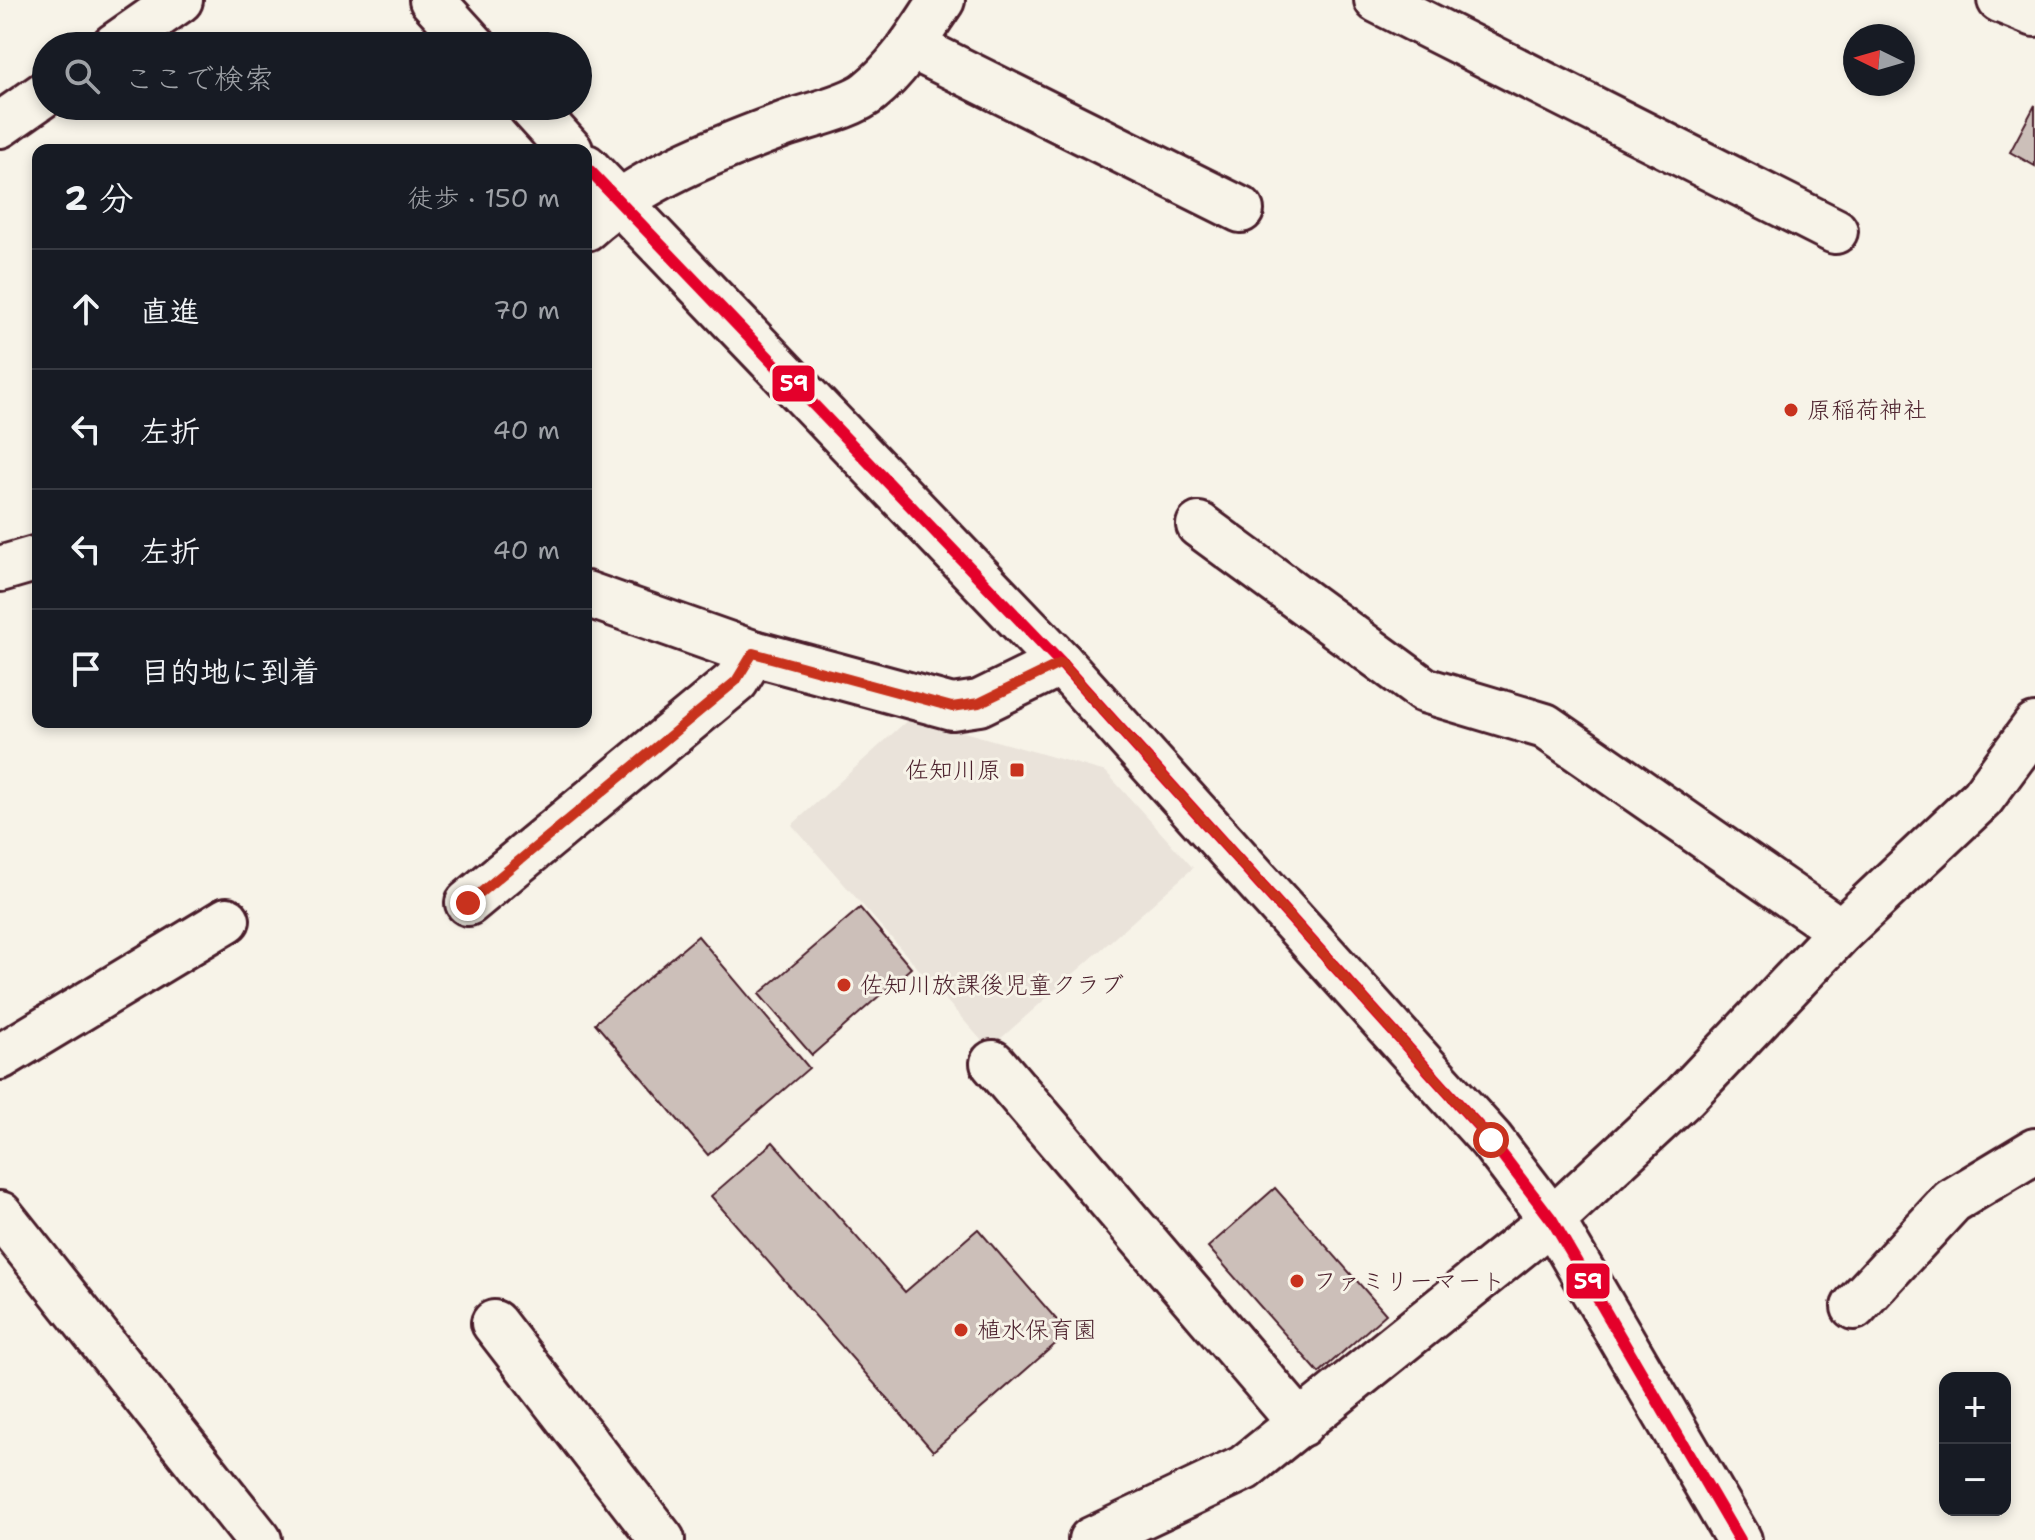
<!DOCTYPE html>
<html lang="ja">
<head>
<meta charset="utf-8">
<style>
	body { margin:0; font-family:"Shantell Sans","Klee One",sans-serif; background:#20242c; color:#f1f3f6 }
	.controls { position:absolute; right:24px; bottom:24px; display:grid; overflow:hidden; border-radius:16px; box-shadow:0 4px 12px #0003 }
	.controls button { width:72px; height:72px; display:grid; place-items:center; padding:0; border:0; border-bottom:2px solid #363941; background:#171b24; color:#f1f3f6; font:40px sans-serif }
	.compass { position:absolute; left:1843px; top:24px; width:72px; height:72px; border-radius:50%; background:#171b24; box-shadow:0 4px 12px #0003; rotate:275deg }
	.stop { position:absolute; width:24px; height:24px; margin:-18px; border:6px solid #c8321e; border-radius:50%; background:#fff }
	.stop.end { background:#c8321e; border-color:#fff; box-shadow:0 2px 8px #0008 }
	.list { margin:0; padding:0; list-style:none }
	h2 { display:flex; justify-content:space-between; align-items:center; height:104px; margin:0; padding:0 32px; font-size:34px }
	h2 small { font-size:26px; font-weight:400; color:#9ea1a6 }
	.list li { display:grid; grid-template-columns:52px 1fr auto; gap:24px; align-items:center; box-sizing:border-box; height:120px; padding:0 32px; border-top:2px solid #363941 }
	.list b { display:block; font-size:30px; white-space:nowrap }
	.list em { font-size:26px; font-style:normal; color:#9ea1a6 }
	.icon { flex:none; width:44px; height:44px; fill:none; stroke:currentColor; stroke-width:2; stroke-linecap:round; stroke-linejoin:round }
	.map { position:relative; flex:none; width:2035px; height:1540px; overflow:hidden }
	.search { position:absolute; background:#171b24; box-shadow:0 4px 12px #0003; left:32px; top:32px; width:560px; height:88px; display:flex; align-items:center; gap:20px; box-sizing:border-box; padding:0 28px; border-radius:44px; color:#9ea1a6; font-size:30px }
	.panel { position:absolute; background:#171b24; box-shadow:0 4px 12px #0003; left:32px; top:144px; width:560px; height:584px; border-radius:16px }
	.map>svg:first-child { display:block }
	.built { fill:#eae3da }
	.building { fill:#ccbfb9; stroke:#4a1f2b; stroke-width:2 }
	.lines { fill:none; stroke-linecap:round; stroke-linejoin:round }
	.minor-casing { stroke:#4a1f2b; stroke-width:50 }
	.minor { stroke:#f7f3e8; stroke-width:44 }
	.bus-1-casing { stroke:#f7f3e8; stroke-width:18 }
	.bus-1 { stroke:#e4002b; stroke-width:12 }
	.route { stroke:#c8321e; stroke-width:10 }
	.poi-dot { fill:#c8321e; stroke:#f7f3e8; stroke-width:3 }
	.labels { text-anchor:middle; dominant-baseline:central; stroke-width:6; stroke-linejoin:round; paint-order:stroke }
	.poi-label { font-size:24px; fill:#4a1f2b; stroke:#f7f3e8; text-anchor:start }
	.line-badge { stroke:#f7f3e8; stroke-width:3 }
	.badge-label { font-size:22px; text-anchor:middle; font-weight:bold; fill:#fff }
</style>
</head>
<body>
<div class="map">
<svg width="2035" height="1540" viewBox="0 0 2035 1540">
	<rect width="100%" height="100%" fill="#f7f3e8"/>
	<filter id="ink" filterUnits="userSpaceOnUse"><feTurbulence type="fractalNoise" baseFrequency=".0125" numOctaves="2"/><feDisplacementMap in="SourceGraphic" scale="16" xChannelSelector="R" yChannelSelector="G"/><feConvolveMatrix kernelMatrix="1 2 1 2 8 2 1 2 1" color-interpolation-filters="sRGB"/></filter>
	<g filter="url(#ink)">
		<path class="built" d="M911 717 1106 772 1193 868 989 1049 792 825Z"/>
		<g class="building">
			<path d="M2035 105V166L2010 152Z"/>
			<path d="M860 908 911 968 812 1055 759 994Z"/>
			<path d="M698 936 809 1068 708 1155 595 1023Z"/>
			<path d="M773 1142 905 1292 978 1229 1068 1333 933 1451 711 1196Z"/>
			<path d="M1275 1188 1386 1314 1319 1373 1208 1247Z"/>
		</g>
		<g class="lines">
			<defs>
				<g id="minor">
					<path d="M432 0 474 46"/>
					<path d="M1377 0 1835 231"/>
					<path d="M2000 0 2035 14"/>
					<path d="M114 46 180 0"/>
					<path d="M911 46 1241 210"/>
					<path d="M530 106 570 150"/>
					<path d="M0 125 46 93"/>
					<path d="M586 167 1061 663 1491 1140 1552 1220 1739 1540"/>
					<path d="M586 228C642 178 715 150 785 124 808 116 853 106 870 91 901 66 920 32 942 0"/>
					<path d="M1199 525 1424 690 1545 726 1841 931"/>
					<path d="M0 569 38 558"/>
					<path d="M586 594 753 653 952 707 979 703 1061 663"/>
					<path d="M468 903 736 681 753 653"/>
					<path d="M0 1057 227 920"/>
					<path d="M993 1063 1301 1424"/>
					<path d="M0 1214 259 1540"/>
					<path d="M1854 1307 1952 1201 2035 1151"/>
					<path d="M494 1323 662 1540"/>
					<path d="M1091 1540 1244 1468 1552 1220 1685 1096 1841 931 1982 798 2035 726"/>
				</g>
			</defs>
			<use href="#minor" class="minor-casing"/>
			<use href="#minor" class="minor"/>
			<defs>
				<path id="bus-1" d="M586 167 1061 663 1491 1140 1552 1220 1739 1540"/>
			</defs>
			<use href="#bus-1" class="bus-1-casing"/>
			<use href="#bus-1" class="bus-1"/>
		</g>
	</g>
	<g class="lines" filter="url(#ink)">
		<path class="route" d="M468 903 736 681 753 653 952 707 979 703 1061 663 1491 1140"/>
	</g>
	<g class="poi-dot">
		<circle cx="1791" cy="410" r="8"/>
		<rect x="1009" y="762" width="16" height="16" rx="4"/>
		<circle cx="844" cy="985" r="8"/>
		<circle cx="1297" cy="1281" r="8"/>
		<circle cx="961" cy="1330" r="8"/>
	</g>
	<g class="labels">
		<g class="poi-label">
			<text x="1807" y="410">原稲荷神社</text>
			<text x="1001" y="770" text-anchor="end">佐知川原</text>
			<text x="860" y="985">佐知川放課後児童クラブ</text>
			<text x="1313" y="1281">ファミリーマート</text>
			<text x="977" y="1330">植水保育園</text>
		</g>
	</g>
	<g class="line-badge">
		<rect x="771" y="364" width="45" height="39" rx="8" fill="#e4002b"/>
		<rect x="1565" y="1262" width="46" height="38" rx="8" fill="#e4002b"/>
	</g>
	<g class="badge-label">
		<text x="794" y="391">59</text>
		<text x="1588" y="1289">59</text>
	</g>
</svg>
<div class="controls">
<button>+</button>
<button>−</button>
</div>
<svg class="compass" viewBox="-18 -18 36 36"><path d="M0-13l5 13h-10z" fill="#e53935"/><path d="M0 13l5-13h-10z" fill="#9ea1a6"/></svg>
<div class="stop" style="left:1491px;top:1140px"></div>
<div class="stop end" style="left:468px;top:903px"></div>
<div class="search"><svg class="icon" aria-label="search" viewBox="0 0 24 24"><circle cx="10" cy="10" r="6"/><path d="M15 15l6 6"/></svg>ここで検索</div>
<section class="panel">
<h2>2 分<small>徒歩 · 150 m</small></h2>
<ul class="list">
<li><svg class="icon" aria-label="ahead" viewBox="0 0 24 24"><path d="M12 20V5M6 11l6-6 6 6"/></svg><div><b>直進</b></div><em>70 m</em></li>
<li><svg class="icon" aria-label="left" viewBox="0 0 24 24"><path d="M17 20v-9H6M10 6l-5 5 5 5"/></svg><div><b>左折</b></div><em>40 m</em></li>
<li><svg class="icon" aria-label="left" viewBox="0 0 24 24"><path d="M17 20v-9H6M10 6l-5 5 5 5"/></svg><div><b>左折</b></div><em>40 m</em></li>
<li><svg class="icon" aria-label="arrive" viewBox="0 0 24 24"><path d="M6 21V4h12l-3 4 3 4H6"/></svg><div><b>目的地に到着</b></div></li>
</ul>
</section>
</div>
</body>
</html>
